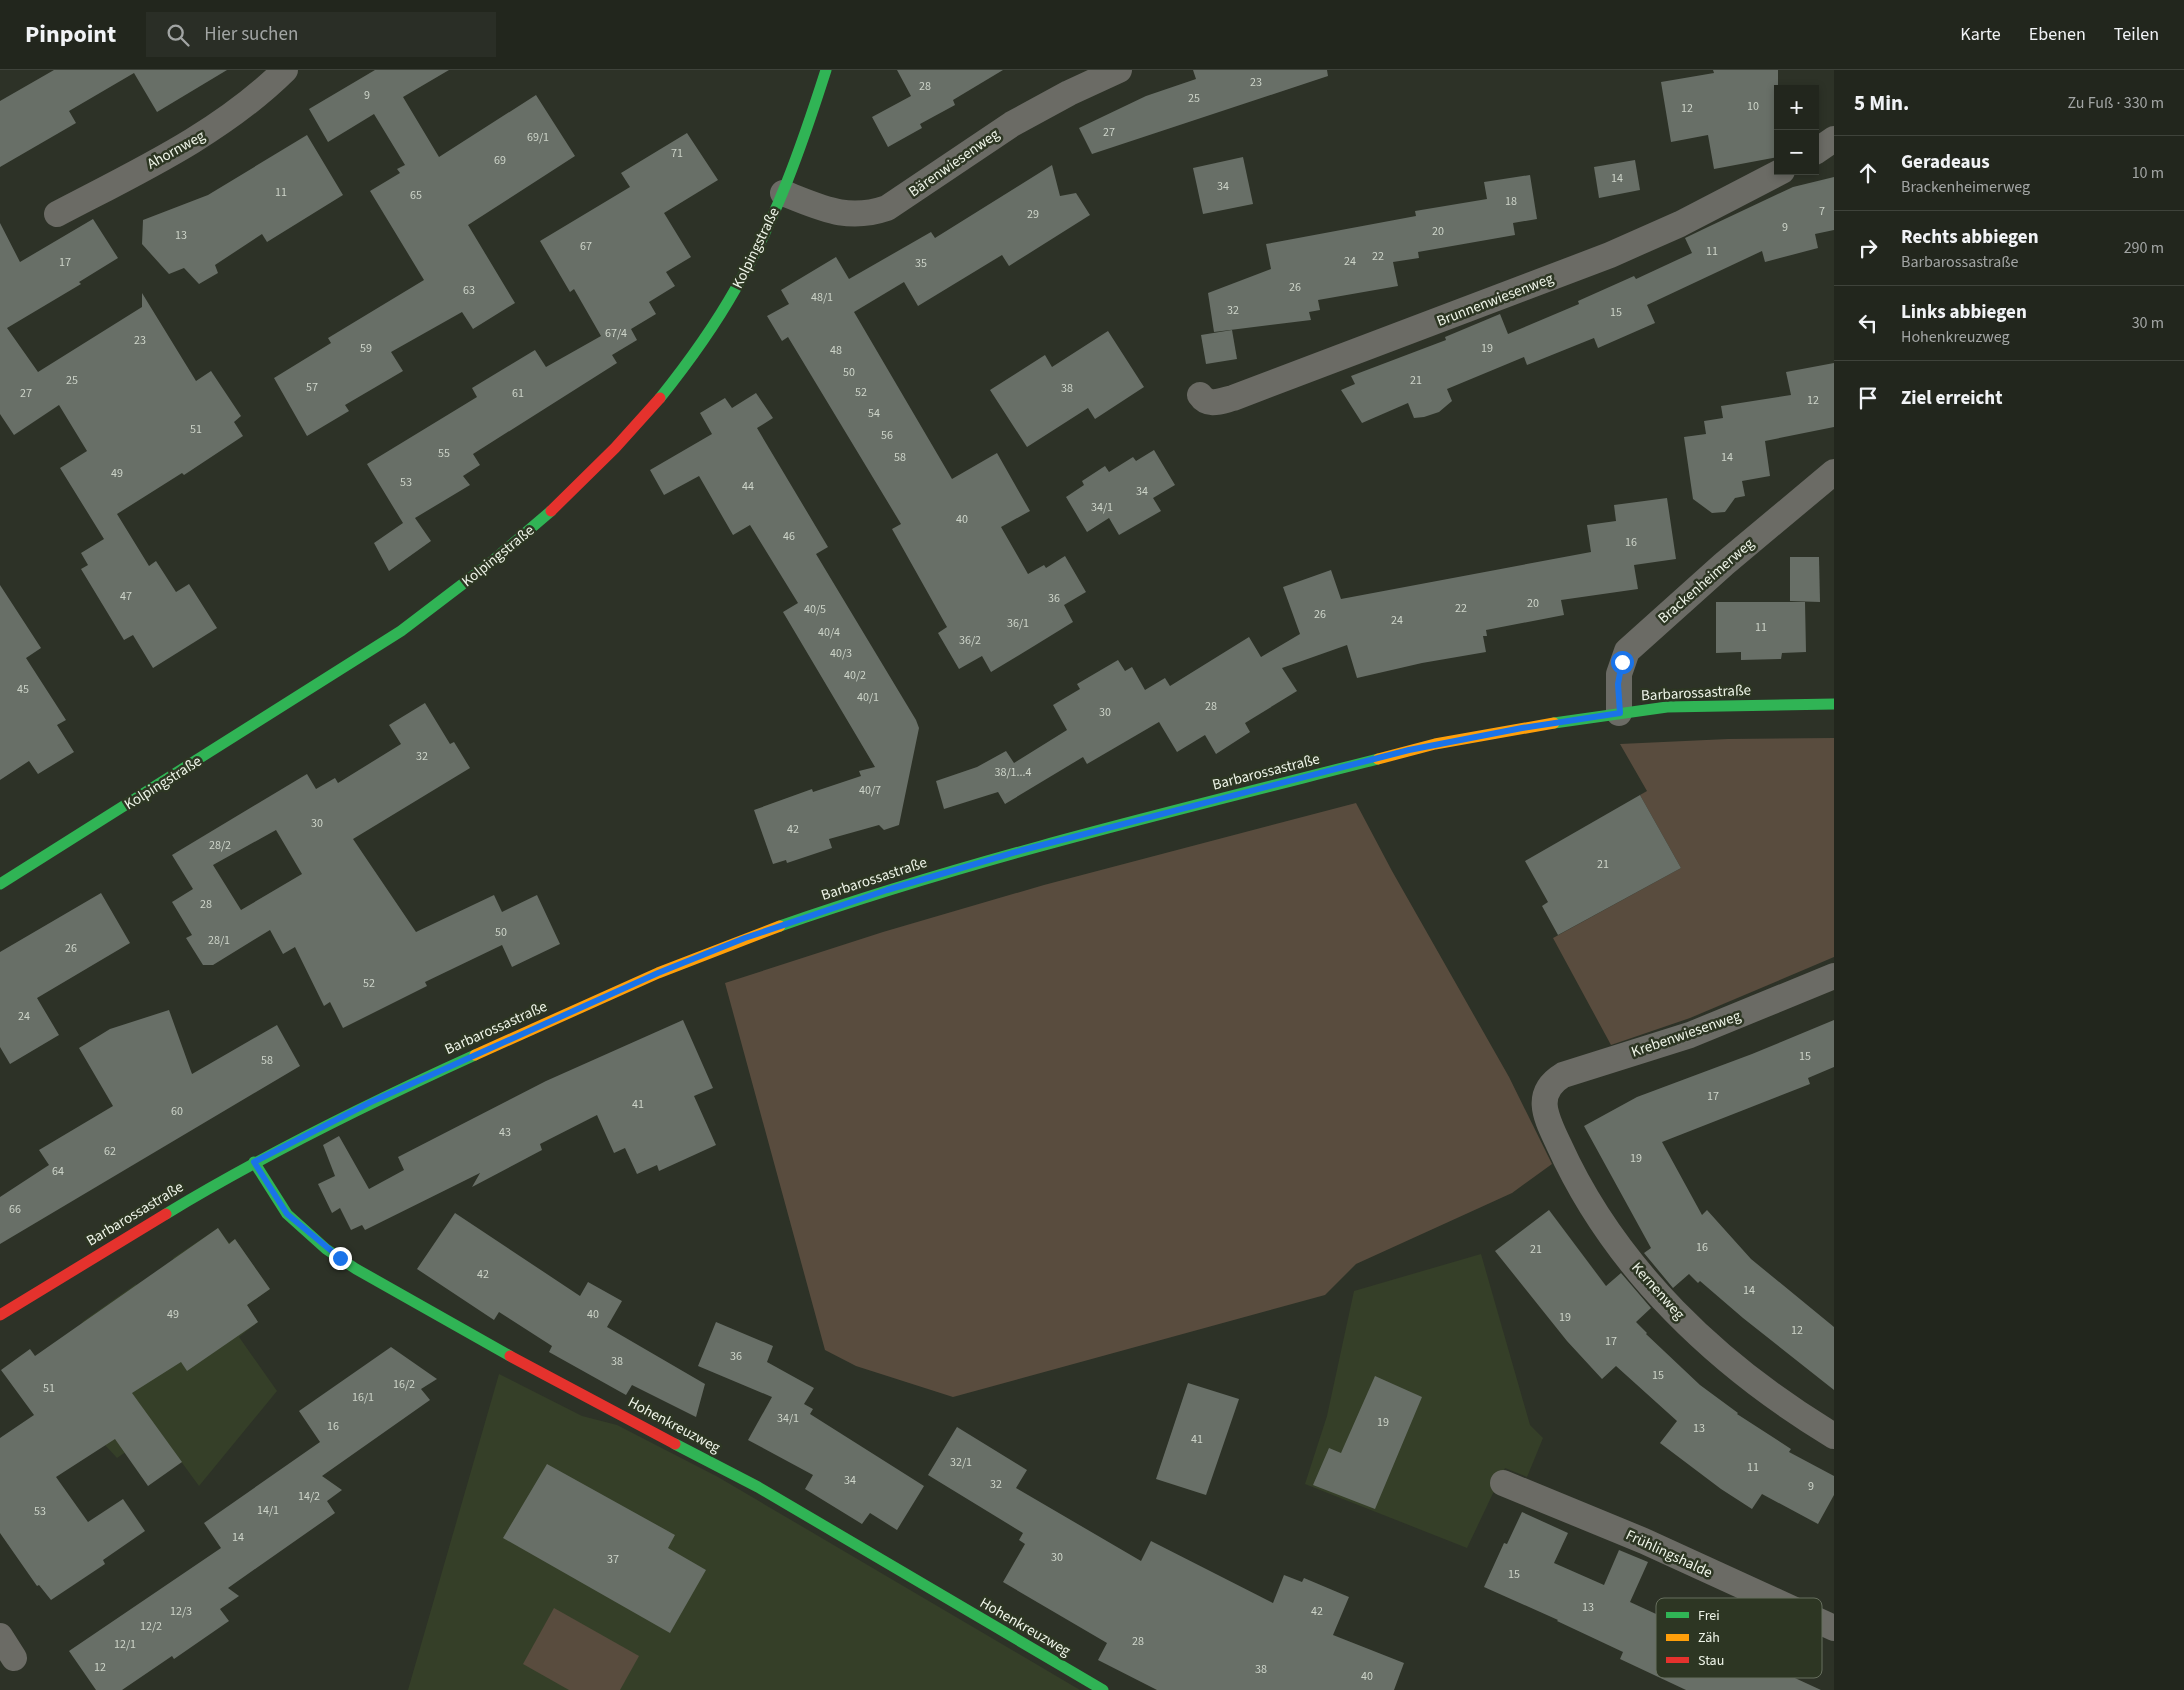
<!DOCTYPE html>
<html lang="de">
<head>
<meta charset="utf-8">
<style>
	body { margin:0; font-family:"Source Sans 3",sans-serif; background:#2a2e26; color:#f1f3f6 }
	.controls { position:absolute; right:15px; top:15px; display:grid; overflow:hidden; border-radius:0px; box-shadow:0 2px 8px #0003 }
	.controls button { width:45px; height:45px; display:grid; place-items:center; padding:0; border:0; border-bottom:1px solid #3f433b; background:#22261d; color:#f1f3f6; font:25px sans-serif }
	.stop { position:absolute; width:15px; height:15px; margin:-11px; border:4px solid #1a73e8; border-radius:50%; background:#fff }
	.stop.end { background:#1a73e8; border-color:#fff; box-shadow:0 1px 5px #0008 }
	.list { margin:0; padding:0; list-style:none }
	h2 { display:flex; justify-content:space-between; align-items:center; height:65px; margin:0; padding:0 20px; font-size:21px }
	h2 small { font-size:16px; font-weight:400; color:#a2a5a4 }
	.list li { display:grid; grid-template-columns:32px 1fr auto; gap:15px; align-items:center; box-sizing:border-box; height:75px; padding:0 20px; border-top:1px solid #3f433b }
	.list b { display:block; font-size:19px; white-space:nowrap }
	.list p { margin:0; font-size:16px; white-space:nowrap; color:#a2a5a4 }
	.list em { font-size:16px; font-style:normal; color:#a2a5a4 }
	.icon { flex:none; width:28px; height:28px; fill:none; stroke:currentColor; stroke-width:2; stroke-linecap:round; stroke-linejoin:round }
	.map { position:relative; flex:none; width:1834px; height:1620px; overflow:hidden }
	header { display:flex; align-items:center; gap:30px; box-sizing:border-box; height:70px; padding:0 25px; background:#22261d; border-bottom:1px solid #3f433b }
	header strong { font-size:24px }
	nav { display:flex; gap:28px; margin-inline-start:auto; font-size:18px }
	.search { width:350px; height:45px; background:#2a2e26; display:flex; align-items:center; gap:12px; box-sizing:border-box; padding:0 18px; border-radius:0px; color:#a2a5a4; font-size:19px }
	main { display:flex }
	aside { flex:1; background:#22261d }
	.map>svg:first-child { display:block }
	.built { fill:#353f28 }
	.green { fill:#594c3e }
	.building { fill:#686f67; fill-rule:evenodd }
	.lines { fill:none; stroke-linecap:round; stroke-linejoin:round }
	.street { stroke:#6b6b65; stroke-width:26 }
	.fast { stroke:#30b455; stroke-width:11 }
	.slow { stroke:#ff9f0a; stroke-width:11 }
	.jam { stroke:#e5322d; stroke-width:11 }
	.route { stroke:#1a73e8; stroke-width:6 }
	.labels { text-anchor:middle; dominant-baseline:central; stroke-width:5; stroke-linejoin:round; paint-order:stroke }
	.number-label { font-size:12px; fill:#ccd3c8 }
	.street-label { font-size:15px; fill:#eef4e8; stroke:#2d3623 }
	.key { fill:#2d3623; stroke:#676f5e; stroke-width:1 }
	.key-label { font-size:14px; fill:#eef4e8 }
</style>
</head>
<body>
<header>
<strong>Pinpoint</strong>
<div class="search"><svg class="icon" aria-label="search" viewBox="0 0 24 24"><circle cx="10" cy="10" r="6"/><path d="M15 15l6 6"/></svg>Hier suchen</div>
<nav><a>Karte</a><a>Ebenen</a><a>Teilen</a></nav>
</header>
<main>
<div class="map">
<svg width="1834" height="1620" viewBox="0 0 1834 1620">
	<rect width="100%" height="100%" fill="#2d3227"/>
	<g class="built">
		<path d="M218 1158 229 1173 235 1169 270 1219 247 1235 258 1252 239 1267 277 1321 199 1416 158 1360 117 1388 105 1375 103 1284 82 1252 136 1214 138 1217 176 1193 173 1188Z"/>
		<path d="M1481 1184 1530 1355 1543 1368 1527 1407 1505 1398 1467 1478 1305 1414 1327 1346 1354 1221Z"/>
		<path d="M499 1304 582 1346 617 1355 718 1407 1080 1620H408Z"/>
	</g>
	<g class="green">
		<path d="M1834 668V887L1690 948 1611 975 1553 868 1681 798 1640 725 1647 721 1620 674 1728 669Z"/>
		<path d="M1356 733 1392 801 1509 1007 1552 1094 1512 1123 1356 1194 1325 1225 953 1327 856 1296 825 1280 725 913 883 862 1044 815Z"/>
		<path d="M554 1538 639 1586 620 1620H569L523 1594Z"/>
	</g>
	<g class="building">
		<path d="M54 0H227L157 42 134 3 69 41 76 53 0 97V31Z"/>
		<path d="M375 0H449L403 27 439 87 536 25 575 86 468 155 515 233 473 259 462 242 391 282 403 301 345 335 349 341 307 366 274 308 331 273 328 268 424 210 370 121 400 103 397 99 405 95 374 44 328 72 309 39Z"/>
		<path d="M897 0H1003L953 30 955 35 920 54 922 58 888 77 872 47 911 26Z"/>
		<path d="M1193 0H1327L1328 6 1092 84 1079 58 1146 26 1196 9Z"/>
		<path d="M1713 0H1778V87L1714 99 1708 65 1671 72 1661 12 1714 3Z"/>
		<path d="M687 63 718 110 664 143 691 187 666 202 675 216 649 232 656 244 631 259 637 270 612 285 617 293 473 384 480 395 463 406 470 415 415 448 431 471 389 501 374 473 403 453 367 394 477 327 472 318 535 280 546 297 601 266 574 219 570 222 540 171 630 117 621 103Z"/>
		<path d="M307 65 343 125 267 172 262 164 215 195 218 203 199 214 184 198 169 204 142 174 143 150 208 125Z"/>
		<path d="M1243 87 1253 134 1203 144 1193 98Z"/>
		<path d="M1635 90 1640 120 1599 128 1594 97Z"/>
		<path d="M1052 95 1060 126 1076 123 1090 145 1009 196 1002 185 918 236 904 212 854 242 952 409 997 383 1030 441 1001 457 1028 504 1044 495 1046 498 1065 486 1086 522 1064 535 1073 552 1034 576 991 602 982 586 959 599 938 563 947 557 892 459 901 454 788 267 782 271 767 246 789 234 781 220 836 187 849 209 931 162 935 168Z"/>
		<path d="M1530 105 1537 149 1513 153 1515 165 1418 182 1419 188 1393 192 1398 216 1318 230 1320 240 1309 242 1311 250 1214 262 1208 223 1271 199 1266 174 1416 146 1415 141 1487 129 1484 112Z"/>
		<path d="M1834 107V160L1815 164 1818 178 1765 192 1762 181 1647 235 1655 253 1598 278 1594 268 1527 295 1524 287 1447 319 1452 331 1439 342 1424 347 1414 348 1408 333 1362 353 1341 320 1355 314 1351 306 1446 270 1445 267 1500 244 1508 264 1579 234 1578 231 1634 206 1636 209 1692 183 1685 168 1710 156 1793 117Z"/>
		<path d="M93 149 118 188 79 212 81 214 7 258 38 302 142 237V223L196 311 211 301 241 346 234 352 243 366 184 405 182 403 117 444 149 496 156 491 176 522 189 514 217 558 153 598 133 565 124 570 81 499 88 495 81 483 104 469 60 398 87 381 59 335 14 365 0 344V153L20 192Z"/>
		<path d="M1232 260 1237 289 1206 294 1201 265Z"/>
		<path d="M1108 261 1144 317 1095 349 1088 338 1027 377 990 320 1045 285 1052 297Z"/>
		<path d="M1834 293V357L1765 371 1770 406 1742 411 1745 426 1735 428 1725 442 1712 443 1693 429 1684 367 1706 364 1704 351 1723 348 1721 336 1791 325 1786 302Z"/>
		<path d="M756 323 773 348 757 358 828 477 816 484 916 650 919 658 899 755 884 760 879 755 829 769 832 778 787 793 786 790 773 794 754 740 812 719 813 722 861 706 859 701 875 697 783 542 798 533 750 455 733 465 699 406 664 425 650 400 712 364 700 343 725 328 732 338Z"/>
		<path d="M1154 380 1175 415 1153 428 1161 441 1119 465 1109 448 1087 462 1066 427 1084 415 1082 411 1105 396 1109 402 1133 387 1136 391Z"/>
		<path d="M1667 428 1676 489 1634 495 1638 519 1561 530 1564 545 1486 560 1487 566H1483L1486 582 1422 593 1357 608 1347 575 1282 598 1297 621 1245 653 1250 662 1216 684 1205 665 1177 682 1159 652 1087 694 1083 687 1005 734 998 722 944 739 936 711 977 697 1006 681 1014 693 1067 660 1053 635 1080 619 1077 614 1118 590 1125 601 1132 597 1145 620 1165 608 1170 616 1249 567 1261 587 1300 564 1283 517 1331 500 1341 529 1591 482 1587 455 1616 451 1614 435Z"/>
		<path d="M1790 487H1819L1820 532 1790 531Z"/>
		<path d="M0 515 41 578 26 588 66 650 57 655 74 682 38 704 29 691 0 710Z"/>
		<path d="M1716 532H1805L1806 582 1782 583 1781 589 1741 590V582L1716 583Z"/>
		<path d="M425 633 450 674 454 672 470 698 353 769 416 862 494 825 502 842 537 825 560 874 512 897 502 875 425 912 427 916 343 958 330 932 324 936 295 877 283 884 270 860 213 895H203L186 868 192 865 172 832 193 819 172 785 307 704 316 719 335 708 338 713 401 674 389 655ZM276 760 302 804 241 840 213 795Z"/>
		<path d="M1640 725 1681 798 1558 865 1542 836 1548 832 1525 791Z"/>
		<path d="M101 823 130 873 37 928 59 965 10 994 0 977V882Z"/>
		<path d="M169 940 192 1004 277 955 300 996 0 1174V1127L49 1095 39 1080 113 1036 79 978 110 959Z"/>
		<path d="M683 950 713 1018 694 1026 716 1075 659 1101 657 1095 637 1104 625 1078 614 1083 597 1045 540 1074 542 1080 472 1117 480 1103 365 1160 362 1155 351 1160 340 1138 332 1143 318 1114 335 1106 323 1075 339 1066 369 1119 404 1100 398 1087 546 1011Z"/>
		<path d="M1834 950V997L1808 1008 1810 1014 1662 1072 1702 1145 1707 1140 1751 1189 1834 1257V1320L1743 1248 1700 1211 1698 1213 1689 1204 1673 1218 1644 1183 1651 1178 1584 1056 1637 1027 1752 984Z"/>
		<path d="M1549 1140 1606 1216 1621 1203 1651 1238 1636 1252 1647 1263 1646 1264 1700 1315 1738 1343 1737 1344 1791 1379 1789 1382 1834 1406V1425L1818 1454 1762 1424 1752 1439 1721 1419 1660 1373 1677 1351 1616 1296 1602 1309 1567 1271 1495 1181Z"/>
		<path d="M455 1143 580 1226 588 1212 622 1231 607 1257 705 1314 696 1347 632 1315 626 1325 549 1282 552 1276 499 1242 494 1250 417 1199Z"/>
		<path d="M218 1158 229 1174 235 1169 270 1219 247 1235 258 1252 187 1301 181 1292 132 1323 182 1392 148 1416 115 1369 56 1407 88 1452 123 1429 145 1461 103 1490 105 1494 51 1530 39 1515 37 1516 0 1463V1368L34 1345 1 1300 30 1279 35 1286Z"/>
		<path d="M716 1252 773 1276 767 1292 814 1318 804 1334 813 1339 810 1344 924 1416 897 1460 870 1443 862 1454 805 1419 813 1405 748 1370 772 1327 698 1296Z"/>
		<path d="M391 1277 437 1309 421 1319 430 1330 322 1406 342 1420 327 1431 335 1443 228 1518 239 1526 220 1539 229 1551 174 1589 172 1586 122 1620H96L69 1581 221 1478 204 1453 320 1372 299 1341Z"/>
		<path d="M1375 1306 1422 1327 1375 1439 1313 1415 1329 1378 1341 1383Z"/>
		<path d="M1188 1313 1239 1329 1206 1425 1156 1409Z"/>
		<path d="M957 1357 1027 1400 1016 1418 1141 1491 1151 1471 1273 1533 1284 1505 1302 1512 1304 1508 1349 1527 1333 1565 1404 1593 1394 1620H1157L1098 1590 1107 1573 1003 1512 1025 1474 1019 1470 1023 1463 928 1405Z"/>
		<path d="M547 1394 675 1465 668 1478 706 1500 670 1563 503 1468Z"/>
		<path d="M1522 1442 1568 1463 1554 1493 1604 1515 1619 1480 1648 1492 1630 1532 1821 1620H1686L1620 1589 1623 1582 1557 1551 1558 1550 1484 1517 1504 1473 1507 1474Z"/>
	</g>
	<g class="lines">
		<g class="street">
			<path d="M1815 82 1834 69"/>
			<path d="M783 123C820 137 846 152 887 138L1012 54 1069 23 1119 0"/>
			<path d="M57 144C137 102 220 64 285 0"/>
			<path d="M1200 325C1208 337 1221 331 1233 328L1610 185 1680 154 1782 101"/>
			<path d="M1619 643V604L1627 581 1724 494 1834 402"/>
			<path d="M1834 906 1690 965 1563 1005C1532 1024 1547 1049 1559 1075 1615 1199 1718 1296 1834 1366"/>
			<path d="M1503 1413 1644 1471 1834 1558"/>
			<path d="M0 1566 14 1588"/>
		</g>
		<g class="fast">
			<path d="M660 328C688 293 714 257 736 218 776 150 802 75 826 0"/>
			<path d="M1554 653 1667 637 1834 634"/>
			<path d="M0 814 401 561 489 494 551 441"/>
			<path d="M780 856C976 788 1177 740 1378 689"/>
			<path d="M254 1092 287 1144 326 1179 356 1199 510 1286"/>
			<path d="M166 1144C265 1084 369 1033 475 985"/>
			<path d="M675 1374 758 1417 1103 1620"/>
		</g>
		<g class="slow">
			<path d="M1378 689 1435 674 1554 653"/>
			<path d="M475 985 658 903 780 856"/>
		</g>
		<g class="jam">
			<path d="M551 441 615 378 660 328"/>
			<path d="M0 1245 166 1144"/>
			<path d="M510 1286 675 1374"/>
		</g>
	</g>
	<g class="lines">
		<path class="route" d="M340 1188 287 1144 254 1092 371 1032 658 903 745 868 887 820 1023 780 1409 680 1522 658 1620 643 1618 614 1622 592"/>
	</g>
	<g class="labels">
		<g class="number-label">
			<text x="1256" y="12">23</text>
			<text x="925" y="16">28</text>
			<text x="367" y="25">9</text>
			<text x="1194" y="28">25</text>
			<text x="1753" y="36">10</text>
			<text x="1687" y="38">12</text>
			<text x="1109" y="62">27</text>
			<text x="538" y="67">69/1</text>
			<text x="677" y="83">71</text>
			<text x="500" y="90">69</text>
			<text x="1617" y="108">14</text>
			<text x="1223" y="116">34</text>
			<text x="281" y="122">11</text>
			<text x="416" y="125">65</text>
			<text x="1511" y="131">18</text>
			<text x="1822" y="141">7</text>
			<text x="1033" y="144">29</text>
			<text x="1785" y="157">9</text>
			<text x="1438" y="161">20</text>
			<text x="181" y="165">13</text>
			<text x="586" y="176">67</text>
			<text x="1712" y="181">11</text>
			<text x="1378" y="186">22</text>
			<text x="1350" y="191">24</text>
			<text x="65" y="192">17</text>
			<text x="921" y="193">35</text>
			<text x="1295" y="217">26</text>
			<text x="469" y="220">63</text>
			<text x="822" y="227">48/1</text>
			<text x="1233" y="240">32</text>
			<text x="1616" y="242">15</text>
			<text x="616" y="263">67/4</text>
			<text x="140" y="270">23</text>
			<text x="366" y="278">59</text>
			<text x="1487" y="278">19</text>
			<text x="836" y="280">48</text>
			<text x="849" y="302">50</text>
			<text x="72" y="310">25</text>
			<text x="1416" y="310">21</text>
			<text x="312" y="317">57</text>
			<text x="1067" y="318">38</text>
			<text x="861" y="322">52</text>
			<text x="26" y="323">27</text>
			<text x="518" y="323">61</text>
			<text x="1813" y="330">12</text>
			<text x="874" y="343">54</text>
			<text x="196" y="359">51</text>
			<text x="887" y="365">56</text>
			<text x="444" y="383">55</text>
			<text x="900" y="387">58</text>
			<text x="1727" y="387">14</text>
			<text x="117" y="403">49</text>
			<text x="406" y="412">53</text>
			<text x="748" y="416">44</text>
			<text x="1142" y="421">34</text>
			<text x="1102" y="437">34/1</text>
			<text x="962" y="449">40</text>
			<text x="789" y="466">46</text>
			<text x="1631" y="472">16</text>
			<text x="126" y="526">47</text>
			<text x="1054" y="528">36</text>
			<text x="1533" y="533">20</text>
			<text x="1461" y="538">22</text>
			<text x="815" y="539">40/5</text>
			<text x="1320" y="544">26</text>
			<text x="1397" y="550">24</text>
			<text x="1018" y="553">36/1</text>
			<text x="1761" y="557">11</text>
			<text x="829" y="562">40/4</text>
			<text x="970" y="570">36/2</text>
			<text x="841" y="583">40/3</text>
			<text x="855" y="605">40/2</text>
			<text x="23" y="619">45</text>
			<text x="868" y="627">40/1</text>
			<text x="1211" y="636">28</text>
			<text x="1105" y="642">30</text>
			<text x="422" y="686">32</text>
			<text x="1013" y="702">38/1...4</text>
			<text x="870" y="720">40/7</text>
			<text x="317" y="753">30</text>
			<text x="793" y="759">42</text>
			<text x="220" y="775">28/2</text>
			<text x="1603" y="794">21</text>
			<text x="206" y="834">28</text>
			<text x="501" y="862">50</text>
			<text x="219" y="870">28/1</text>
			<text x="71" y="878">26</text>
			<text x="369" y="913">52</text>
			<text x="24" y="946">24</text>
			<text x="1805" y="986">15</text>
			<text x="267" y="990">58</text>
			<text x="1713" y="1026">17</text>
			<text x="638" y="1034">41</text>
			<text x="177" y="1041">60</text>
			<text x="505" y="1062">43</text>
			<text x="110" y="1081">62</text>
			<text x="1636" y="1088">19</text>
			<text x="58" y="1101">64</text>
			<text x="15" y="1139">66</text>
			<text x="1702" y="1177">16</text>
			<text x="1536" y="1179">21</text>
			<text x="483" y="1204">42</text>
			<text x="1749" y="1220">14</text>
			<text x="173" y="1244">49</text>
			<text x="593" y="1244">40</text>
			<text x="1565" y="1247">19</text>
			<text x="1797" y="1260">12</text>
			<text x="1611" y="1271">17</text>
			<text x="736" y="1286">36</text>
			<text x="617" y="1291">38</text>
			<text x="1658" y="1305">15</text>
			<text x="404" y="1314">16/2</text>
			<text x="49" y="1318">51</text>
			<text x="363" y="1327">16/1</text>
			<text x="788" y="1348">34/1</text>
			<text x="1383" y="1352">19</text>
			<text x="333" y="1356">16</text>
			<text x="1699" y="1358">13</text>
			<text x="1197" y="1369">41</text>
			<text x="961" y="1392">32/1</text>
			<text x="1753" y="1397">11</text>
			<text x="850" y="1410">34</text>
			<text x="996" y="1414">32</text>
			<text x="1811" y="1416">9</text>
			<text x="309" y="1426">14/2</text>
			<text x="268" y="1440">14/1</text>
			<text x="40" y="1441">53</text>
			<text x="238" y="1467">14</text>
			<text x="1057" y="1487">30</text>
			<text x="613" y="1489">37</text>
			<text x="1514" y="1504">15</text>
			<text x="1588" y="1537">13</text>
			<text x="181" y="1541">12/3</text>
			<text x="1317" y="1541">42</text>
			<text x="151" y="1556">12/2</text>
			<text x="1138" y="1571">28</text>
			<text x="125" y="1574">12/1</text>
			<text x="100" y="1597">12</text>
			<text x="1261" y="1599">38</text>
			<text x="1367" y="1606">40</text>
		</g>
		<g class="street-label">
			<text transform="translate(176 80) rotate(-29)">Ahornweg</text>
			<text transform="translate(954 93) rotate(-35)">Bärenwiesenweg</text>
			<text transform="translate(756 178) rotate(-64)">Kolpingstraße</text>
			<text transform="translate(1495 230) rotate(-21)">Brunnenwiesenweg</text>
			<text transform="translate(498 486) rotate(-39)">Kolpingstraße</text>
			<text transform="translate(1706 511) rotate(-41)">Brackenheimerweg</text>
			<text transform="translate(1696 623) rotate(-3)">Barbarossastraße</text>
			<text transform="translate(1266 702) rotate(-14)">Barbarossastraße</text>
			<text transform="translate(163 713) rotate(-32)">Kolpingstraße</text>
			<text transform="translate(874 809) rotate(-18)">Barbarossastraße</text>
			<text transform="translate(496 958) rotate(-24)">Barbarossastraße</text>
			<text transform="translate(1686 964) rotate(-19)">Krebenwiesenweg</text>
			<text transform="translate(135 1144) rotate(-31)">Barbarossastraße</text>
			<text transform="translate(1658 1221) rotate(48)">Kernenweg</text>
			<text transform="translate(674 1355) rotate(28)">Hohenkreuzweg</text>
			<text transform="translate(1669 1484) rotate(25)">Frühlingshalde</text>
			<text transform="translate(1025 1557) rotate(30)">Hohenkreuzweg</text>
		</g>
	</g>
	<rect x="1656" y="1528" width="166" height="80" rx="8" class="key"/>
	<rect x="1666" y="1542" width="23" height="6" fill="#30b455"/>
	<rect x="1666" y="1564" width="23" height="7" fill="#ff9f0a"/>
	<rect x="1666" y="1587" width="23" height="6" fill="#e5322d"/>
	<g class="key-label">
		<text x="1698" y="1550">Frei</text>
		<text x="1698" y="1572">Zäh</text>
		<text x="1698" y="1595">Stau</text>
	</g>
</svg>
<div class="controls">
<button>+</button>
<button>−</button>
</div>
<div class="stop" style="left:1622px;top:592px"></div>
<div class="stop end" style="left:340px;top:1188px"></div>
</div>
<aside>
<h2>5 Min.<small>Zu Fuß · 330 m</small></h2>
<ul class="list">
<li><svg class="icon" aria-label="ahead" viewBox="0 0 24 24"><path d="M12 20V5M6 11l6-6 6 6"/></svg><div><b>Geradeaus</b><p>Brackenheimerweg</p></div><em>10 m</em></li>
<li><svg class="icon" aria-label="right" viewBox="0 0 24 24"><path d="M7 20v-9h11M14 6l5 5-5 5"/></svg><div><b>Rechts abbiegen</b><p>Barbarossastraße</p></div><em>290 m</em></li>
<li><svg class="icon" aria-label="left" viewBox="0 0 24 24"><path d="M17 20v-9H6M10 6l-5 5 5 5"/></svg><div><b>Links abbiegen</b><p>Hohenkreuzweg</p></div><em>30 m</em></li>
<li><svg class="icon" aria-label="arrive" viewBox="0 0 24 24"><path d="M6 21V4h12l-3 4 3 4H6"/></svg><div><b>Ziel erreicht</b></div></li>
</ul>
</aside>
</main>
</body>
</html>
